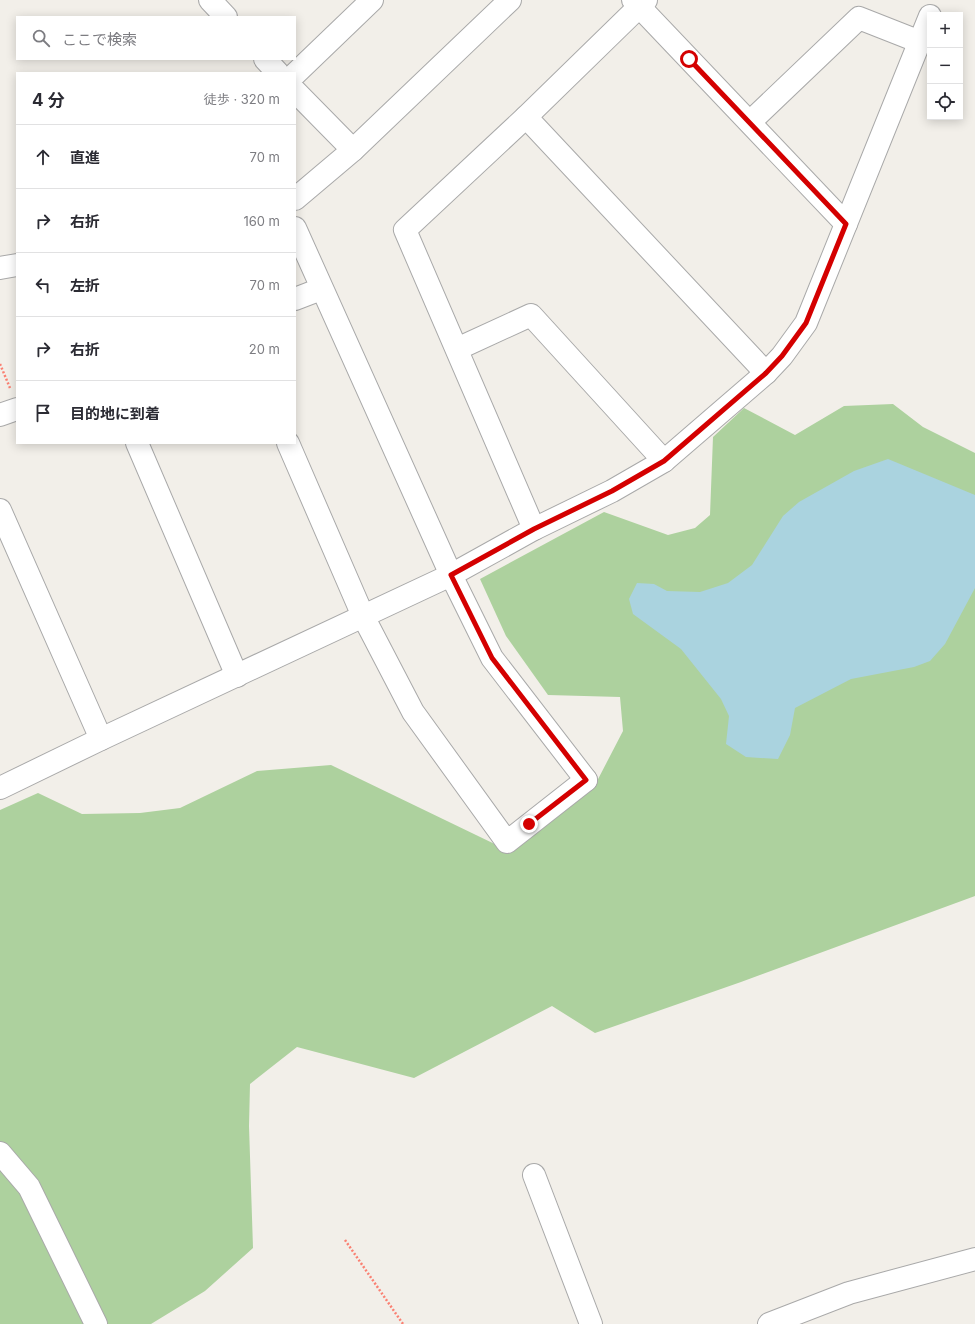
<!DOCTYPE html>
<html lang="ja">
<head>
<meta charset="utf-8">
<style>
	body { margin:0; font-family:Inter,"Noto Sans JP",sans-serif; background:#f2f2f3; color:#2b2b33 }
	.controls { position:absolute; right:12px; top:12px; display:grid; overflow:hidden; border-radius:0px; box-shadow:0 2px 10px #0003 }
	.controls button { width:36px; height:36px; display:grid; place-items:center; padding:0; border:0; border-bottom:1px solid #e1e1e2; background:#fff; color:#2b2b33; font:20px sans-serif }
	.stop { position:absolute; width:12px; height:12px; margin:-9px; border:3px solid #d40000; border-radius:50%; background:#fff }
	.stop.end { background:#d40000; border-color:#fff; box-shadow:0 1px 4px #0008 }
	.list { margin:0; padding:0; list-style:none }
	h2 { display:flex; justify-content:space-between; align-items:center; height:52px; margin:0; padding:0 16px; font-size:17px }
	h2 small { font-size:13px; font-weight:400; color:#7c7c81 }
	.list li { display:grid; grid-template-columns:26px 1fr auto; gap:12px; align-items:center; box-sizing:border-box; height:64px; padding:0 16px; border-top:1px solid #e1e1e2 }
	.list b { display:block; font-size:15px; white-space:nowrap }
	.list em { font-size:13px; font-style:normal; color:#7c7c81 }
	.icon { flex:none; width:22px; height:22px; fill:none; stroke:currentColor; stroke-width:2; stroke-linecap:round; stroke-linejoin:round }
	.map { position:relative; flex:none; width:975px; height:1324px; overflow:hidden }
	.search { position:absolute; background:#fff; box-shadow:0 2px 10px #0003; left:16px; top:16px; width:280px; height:44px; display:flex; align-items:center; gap:10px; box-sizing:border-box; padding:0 14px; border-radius:0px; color:#7c7c81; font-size:15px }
	.panel { position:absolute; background:#fff; box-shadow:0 2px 10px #0003; left:16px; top:72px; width:280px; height:372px; border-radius:0px }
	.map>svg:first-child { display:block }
	.forest { fill:#add19e }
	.water { fill:#aad3df }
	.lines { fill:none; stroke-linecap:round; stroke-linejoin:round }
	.minor-casing { stroke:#a9a9a9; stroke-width:24 }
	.tertiary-casing { stroke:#a9a9a9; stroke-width:24 }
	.path { stroke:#fa8072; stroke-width:2.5; stroke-dasharray:2 2; stroke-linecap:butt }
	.minor { stroke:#fff; stroke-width:22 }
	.tertiary { stroke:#fff; stroke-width:22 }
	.route { stroke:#d40000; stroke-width:5 }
</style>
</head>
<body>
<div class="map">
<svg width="975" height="1324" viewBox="0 0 975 1324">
	<rect width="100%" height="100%" fill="#f2efe9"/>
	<path class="forest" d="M893 404 923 427 975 453V896L741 982 595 1033 552 1006 414 1078 297 1047 250 1084 249 1126 253 1248 205 1291 151 1324H0V810L38 793 82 814 140 813 180 808 257 771 331 765 505 849 595 785 623 731 620 697 548 695 506 636 480 579 604 512 668 535 695 528 710 515 713 437 744 408 795 435 844 406Z"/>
	<path class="water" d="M888 459 975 495V588L945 644 930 661 914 667 851 679 795 708 790 735 778 759 746 757 726 744 729 716 721 699 681 649 633 614 629 599 637 583 654 584 667 591 700 592 728 583 752 565 783 516 799 502 854 471Z"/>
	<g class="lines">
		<defs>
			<g id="minor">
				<path d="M210 0 226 17"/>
				<path d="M633 0 846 224"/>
				<path d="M265 59 278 73"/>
				<path d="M295 74 372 0"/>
				<path d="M295 91 353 150"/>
				<path d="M526 117 766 373"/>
				<path d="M750 122 859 18 920 42"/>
				<path d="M295 299 321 289"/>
				<path d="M457 349 531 315 664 461"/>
				<path d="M0 415 17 409"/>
				<path d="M137 443 237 676"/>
				<path d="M288 443 363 616 413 712 507 842 586 780"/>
				<path d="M0 510 101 739"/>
				<path d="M534 529 405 230 526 117 646 0"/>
				<path d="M0 788 101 739 451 575 534 529 612 491 664 461 766 373 782 356 806 323 930 16"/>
				<path d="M0 1153 29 1187 96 1324"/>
				<path d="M534 1175 591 1324"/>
				<path d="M769 1324 849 1293 975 1259"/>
			</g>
			<g id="tertiary">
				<path d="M295 199 353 150 510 0"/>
				<path d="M295 228 451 575 492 658 586 780"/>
				<path d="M0 268 17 265"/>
			</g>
		</defs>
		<use href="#minor" class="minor-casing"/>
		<use href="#tertiary" class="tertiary-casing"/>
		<g class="path">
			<path d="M0 364 10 388"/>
			<path d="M345 1240 403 1324"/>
		</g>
		<use href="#minor" class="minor"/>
		<use href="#tertiary" class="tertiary"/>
	</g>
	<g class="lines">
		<path class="route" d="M529 824 586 780 492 658 451 575 534 529 612 491 664 461 766 373 782 356 806 323 846 224 689 59"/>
	</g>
</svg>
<div class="controls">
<button>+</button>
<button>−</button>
<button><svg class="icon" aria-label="locate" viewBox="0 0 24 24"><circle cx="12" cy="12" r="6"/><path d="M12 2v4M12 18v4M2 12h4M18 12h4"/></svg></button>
</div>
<div class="stop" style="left:689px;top:59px"></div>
<div class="stop end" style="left:529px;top:824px"></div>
<div class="search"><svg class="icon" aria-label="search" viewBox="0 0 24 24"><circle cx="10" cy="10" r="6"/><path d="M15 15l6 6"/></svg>ここで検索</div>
<section class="panel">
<h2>4 分<small>徒歩 · 320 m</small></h2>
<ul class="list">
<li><svg class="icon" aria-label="ahead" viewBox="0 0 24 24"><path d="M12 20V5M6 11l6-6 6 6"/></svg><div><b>直進</b></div><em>70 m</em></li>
<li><svg class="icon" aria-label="right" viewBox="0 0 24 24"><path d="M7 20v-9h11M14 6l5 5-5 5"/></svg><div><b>右折</b></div><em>160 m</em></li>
<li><svg class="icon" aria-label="left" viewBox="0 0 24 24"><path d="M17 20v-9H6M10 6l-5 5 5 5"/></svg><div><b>左折</b></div><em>70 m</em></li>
<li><svg class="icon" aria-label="right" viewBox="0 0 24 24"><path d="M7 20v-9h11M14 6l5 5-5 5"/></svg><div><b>右折</b></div><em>20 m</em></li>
<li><svg class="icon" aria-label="arrive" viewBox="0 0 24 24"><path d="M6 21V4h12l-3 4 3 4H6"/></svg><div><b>目的地に到着</b></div></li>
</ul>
</section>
</div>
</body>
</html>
